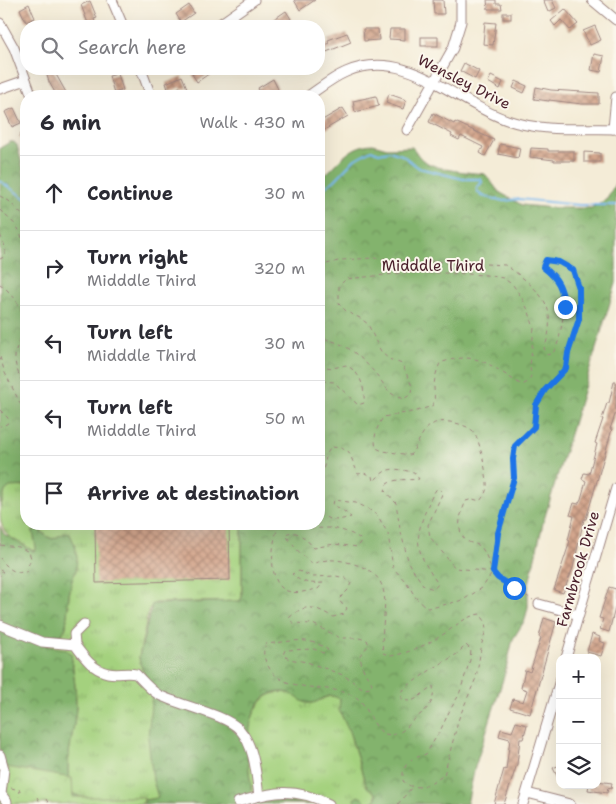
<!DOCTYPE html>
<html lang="en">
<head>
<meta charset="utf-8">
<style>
	body { margin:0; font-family:"Shantell Sans",sans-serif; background:#f2f2f3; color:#2b2b33 }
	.controls { position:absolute; right:15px; bottom:15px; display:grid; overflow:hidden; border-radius:10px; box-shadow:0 5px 20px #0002 }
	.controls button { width:45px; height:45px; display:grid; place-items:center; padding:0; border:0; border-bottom:1px solid #e1e1e2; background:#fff; color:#2b2b33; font:25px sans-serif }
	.stop { position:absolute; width:15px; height:15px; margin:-11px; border:4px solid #1a73e8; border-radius:50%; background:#fff }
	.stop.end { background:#1a73e8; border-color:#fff; box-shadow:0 1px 5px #0008 }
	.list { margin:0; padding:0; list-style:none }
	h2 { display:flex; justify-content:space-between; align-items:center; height:65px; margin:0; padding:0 20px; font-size:21px }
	h2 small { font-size:16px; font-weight:400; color:#7c7c81 }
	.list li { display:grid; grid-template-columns:32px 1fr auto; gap:15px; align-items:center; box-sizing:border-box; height:75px; padding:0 20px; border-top:1px solid #e1e1e2 }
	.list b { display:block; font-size:19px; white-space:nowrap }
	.list p { margin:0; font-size:16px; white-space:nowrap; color:#7c7c81 }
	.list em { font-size:16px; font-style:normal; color:#7c7c81 }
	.icon { flex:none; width:28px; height:28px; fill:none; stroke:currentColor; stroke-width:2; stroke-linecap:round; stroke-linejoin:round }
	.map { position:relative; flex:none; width:616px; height:804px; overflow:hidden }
	.search { position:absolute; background:#fff; box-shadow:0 5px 20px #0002; left:20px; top:20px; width:305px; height:55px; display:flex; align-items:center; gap:12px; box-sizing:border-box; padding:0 18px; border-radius:20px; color:#7c7c81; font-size:19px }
	.panel { position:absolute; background:#fff; box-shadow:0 5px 20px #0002; left:20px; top:90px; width:305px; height:440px; border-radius:20px }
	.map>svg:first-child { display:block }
	.grass { fill:url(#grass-tufts); stroke:#777854 }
	.forest { fill:url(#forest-crowns); stroke:#66694c }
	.park { fill:url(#park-crowns); stroke:#777854 }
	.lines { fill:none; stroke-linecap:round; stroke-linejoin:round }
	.stream { stroke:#7ab9ee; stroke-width:2 }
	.building { fill:url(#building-cross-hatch) }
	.minor-casing { stroke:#9f8681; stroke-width:11 }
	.path { stroke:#9f8681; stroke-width:1; stroke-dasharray:4 4; stroke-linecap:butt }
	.minor { stroke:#fff; stroke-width:9 }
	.route { stroke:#1a73e8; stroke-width:6 }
	.labels { text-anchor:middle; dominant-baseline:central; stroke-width:4; stroke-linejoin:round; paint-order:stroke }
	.street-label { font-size:15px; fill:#4a1f2b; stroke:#fbf7ec }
</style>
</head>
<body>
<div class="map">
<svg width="616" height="804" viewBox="0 0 616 804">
	<defs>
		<pattern id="grass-tufts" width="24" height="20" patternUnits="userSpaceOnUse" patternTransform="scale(1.25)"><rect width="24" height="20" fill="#a4d17e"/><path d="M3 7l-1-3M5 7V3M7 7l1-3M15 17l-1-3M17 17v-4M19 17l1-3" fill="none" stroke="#8fb36d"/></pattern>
		<pattern id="forest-crowns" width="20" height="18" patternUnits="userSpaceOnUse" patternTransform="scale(1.25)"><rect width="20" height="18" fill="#83b36d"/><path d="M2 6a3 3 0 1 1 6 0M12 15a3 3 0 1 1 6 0" fill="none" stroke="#6d915a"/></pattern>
		<pattern id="park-crowns" width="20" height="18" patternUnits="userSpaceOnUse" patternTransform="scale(1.25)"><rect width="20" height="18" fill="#a4d17e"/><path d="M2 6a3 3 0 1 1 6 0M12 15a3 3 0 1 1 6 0" fill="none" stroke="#8fb36d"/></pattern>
		<pattern id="building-cross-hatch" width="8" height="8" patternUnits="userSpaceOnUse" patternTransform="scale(1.25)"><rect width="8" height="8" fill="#d3a68d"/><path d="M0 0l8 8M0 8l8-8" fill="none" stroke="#ad8773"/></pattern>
	</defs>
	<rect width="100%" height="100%" fill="#fbf7ec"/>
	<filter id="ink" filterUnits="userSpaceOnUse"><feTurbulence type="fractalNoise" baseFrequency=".02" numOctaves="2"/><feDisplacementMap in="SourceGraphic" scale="10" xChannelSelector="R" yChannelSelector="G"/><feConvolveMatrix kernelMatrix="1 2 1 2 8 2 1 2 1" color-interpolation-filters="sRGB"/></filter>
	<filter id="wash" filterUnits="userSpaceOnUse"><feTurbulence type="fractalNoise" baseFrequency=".0096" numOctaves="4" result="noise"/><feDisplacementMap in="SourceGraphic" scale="20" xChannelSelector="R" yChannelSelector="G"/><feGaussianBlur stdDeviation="1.12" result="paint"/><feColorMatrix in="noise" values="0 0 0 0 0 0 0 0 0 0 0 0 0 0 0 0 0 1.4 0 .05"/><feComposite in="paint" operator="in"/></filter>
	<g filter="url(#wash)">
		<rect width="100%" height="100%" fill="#f4ecd7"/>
		<g class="grass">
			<path d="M10 486 26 487V524H242V597L240 601 155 603 149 609 139 657 140 663 152 693 151 712 153 780 158 797 156 799 133 800 80 797 72 793C62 763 74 738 76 707 76 692 74 676 72 660L57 648 47 646 46 640 62 634 66 627 69 595 72 580 76 570 61 535 53 539 48 537 41 531 36 550 33 551C15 538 0 539 0 511 1 504 4 498 5 491Z"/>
			<path d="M282 692C286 693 291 693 294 695 299 698 303 703 309 703 321 703 327 691 340 699L339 710 349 731 366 785 376 794 375 801 367 803 362 798 354 799 355 804H308L262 801 252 802 248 795 251 791V787C247 761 243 718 264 699 269 694 275 693 282 692Z"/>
		</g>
		<g class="forest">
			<path d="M10 142H14L17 145 26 180V486L10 487 5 491 0 509V148Z"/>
			<path d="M373 144 387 148 412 147C417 152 418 157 424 161 439 171 468 172 485 174L499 192 522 205 553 208H591L607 199 616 182V283L543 523 528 588V607L525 620 513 639 505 673 475 767 467 804H355L354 799 358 796 362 798 367 803H371L375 801C379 794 374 791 368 788L366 785 349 731 339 710 340 699C325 690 321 705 307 703 299 701 293 692 283 692 241 691 247 761 251 787V791L248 795 252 802 276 800 308 804H100L48 797 0 774V526L4 534 33 551 36 550V548L33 531 37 529 48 537 53 539 65 533 70 534 75 545 77 557 76 570 72 580 69 595 66 627 62 634 46 640 47 646 65 649 71 654 72 660C74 676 76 692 76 707 74 738 62 763 72 793L80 797C95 798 147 804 158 797L153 780 148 738 152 693 140 663 139 657 152 604 240 601 242 597V524H319V179C339 166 346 145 373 144Z"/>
		</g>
		<path class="park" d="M0 766 72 778 73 797H144L143 804H0Z"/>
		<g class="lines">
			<g class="stream">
				<path d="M0 181 26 199"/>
				<path d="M319 191 334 181 355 159 371 150 379 153 389 151 402 155 419 168 463 179H481L482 182 477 188V191L482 196 504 201 519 199 579 205H616"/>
			</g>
		</g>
		<g id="blocks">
			<g class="building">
				<path d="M294 0H315L300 10Z"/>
				<path d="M433 0H443L444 14H434Z"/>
				<path d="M487 0H496V4H501L502 9H488Z"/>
				<path d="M543 0H552L556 8 548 12Z"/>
				<path d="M90 1 97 18 94 19 96 26H89L81 5Z"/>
				<path d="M29 4 35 18 26 22 20 9Z"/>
				<path d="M189 5 194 13 181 22 176 14Z"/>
				<path d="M565 9 578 24 570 30 561 20 555 26 551 21Z"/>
				<path d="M286 11 291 19 278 26H264Z"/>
				<rect x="503" y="13" width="8" height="6"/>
				<path d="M485 22 496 23 493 45 483 44Z"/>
				<path d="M595 26 601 40 590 45 583 31Z"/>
				<path d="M363 29H378L379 40 364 41Z"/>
				<path d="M390 29H405V40L389 39Z"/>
				<path d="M347 33 351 42 319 55V48L329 43 328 40Z"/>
				<rect x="421" y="37" width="17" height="9"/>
				<path d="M594 54 604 56 601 72 591 70Z"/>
				<path d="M464 63 479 71 475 79 460 71Z"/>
				<path d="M45 69H53L68 96H57L49 82Z"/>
				<path d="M200 69H216L197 82 192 74Z"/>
				<path d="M118 74 123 90 114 93 109 76Z"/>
				<path d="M182 76 187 88 181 90 180 87 169 92 166 83Z"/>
				<path d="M491 76 503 82 500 89 488 82Z"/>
				<path d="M273 79 278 89 265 96H250L259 90 258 88Z"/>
				<path d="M516 81 527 86 524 93 513 88Z"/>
				<path d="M536 87 551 90 599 93V104H582L549 100V101L534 99Z"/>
				<path d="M389 94 406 100 403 109 386 103Z"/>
				<path d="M376 96 379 106 355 112 353 101Z"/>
				<path d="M14 108 21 123 12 127 5 112Z"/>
				<path d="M343 108 348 116 319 133V122Z"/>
				<path d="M433 113 454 124 455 122 494 140 485 156 480 153 483 147 461 136 459 140 451 136 452 134 429 122Z"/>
				<path d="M26 129V144L19 136Z"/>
				<path d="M500 144 520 148 518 158 498 154Z"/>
				<path d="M531 148 548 149V151H574V161H554V160L530 157Z"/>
				<path d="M584 152 600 153V162H584Z"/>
				<path d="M614 382H616V412L610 429H612L586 519H584L573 568 563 593 554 590 570 541 568 540 574 516 570 515 574 503 578 504 581 499 586 481 582 479 584 473 589 474 597 444 595 443 603 419H602L607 403H609Z"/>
				<path d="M95 524H229L230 580 96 583Z"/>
				<path d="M609 587 616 589V604L609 632 600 629 603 619 599 618Z"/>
				<path d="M544 618 556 622 530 714 510 708 513 699 523 702 527 690 521 688 525 670 530 672 541 638 539 637Z"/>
				<path d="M592 634 600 637 599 641 605 643 601 656 587 652Z"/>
				<path d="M516 722 527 725 523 739H520L517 764 504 804H494L504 769 506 770 510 739 499 736 501 729 512 732Z"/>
				<path d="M560 765V782L553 768Z"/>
				<path d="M597 781 612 783 611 789 608 788 607 793 588 790 589 785H597Z"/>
			</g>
		</g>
	</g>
	<g filter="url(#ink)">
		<use href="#blocks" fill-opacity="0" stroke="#9f8681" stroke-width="1"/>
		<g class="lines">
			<defs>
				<g id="minor">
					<path d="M112 0 123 26"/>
					<path d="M592 0 616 20"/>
					<path d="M0 23 14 48 32 96"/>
					<path d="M217 26 254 0"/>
					<path d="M141 69 151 96"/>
					<path d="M0 89 26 80"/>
					<path d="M308 96C320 88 332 78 346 72 406 46 454 102 507 120 542 132 580 128 616 129"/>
					<path d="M613 129 616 97"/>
					<path d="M407 130 453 48 461 22V0"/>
					<path d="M539 604 579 615"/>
					<path d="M0 625 42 642 75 645C83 656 93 670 108 673 117 675 127 672 136 674 143 681 150 690 159 695 179 705 227 715 240 730 255 747 256 775 259 796"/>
					<path d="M75 645 74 634 84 624"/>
					<path d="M566 658 616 488"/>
					<path d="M0 755 4 769 1 794 7 802"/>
					<path d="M527 793 570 804"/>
					<path d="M238 802C274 791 294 787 329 804"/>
					<path d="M523 804 560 680"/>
				</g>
			</defs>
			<use href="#minor" class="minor-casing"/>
			<g class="path">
				<path d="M0 196 9 201 26 219"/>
				<path d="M0 210C5 216 13 221 17 227 29 244 17 261 26 280"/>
				<path d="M0 235C4 243 7 249 4 257L0 259"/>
				<path d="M319 266 342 260 373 258 505 265C519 274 544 293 548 310 551 321 549 338 544 348L547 355 553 353C559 343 560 335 562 323 567 298 565 283 543 267L546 260 559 262 573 270 579 288V319L568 353 566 368 545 390 536 405 534 427 515 446 513 459 514 479 498 533 493 572C489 564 486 553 481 547 477 543 471 544 467 541 454 531 461 512 466 501L473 499 480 501C484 496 488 490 487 483 487 475 479 436 473 431 466 424 442 418 433 424 421 430 418 446 410 455L383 451 376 448C373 435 377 428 383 417L417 411 432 406C436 399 434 395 434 387 434 379 437 370 440 363 479 349 491 367 522 385L528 382 531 376 530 366 534 328 529 312 522 298 513 285 503 278 486 275 448 273H404L346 279 339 286V304L347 312 360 318 368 324 377 344 382 353 389 359 402 364 412 386 411 394 404 399C387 395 386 386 376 374 367 364 356 352 344 346 338 342 327 340 319 336"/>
				<path d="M0 284C12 293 24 307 23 323 23 336 14 347 15 361 16 370 22 381 26 390"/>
				<path d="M0 357 5 373 23 409 26 410"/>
				<path d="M319 366 333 368 346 365C361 373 365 387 364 403L358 405 334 382 319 381"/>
				<path d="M0 410 8 418V423L3 426H0"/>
				<path d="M319 475C328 466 322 456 332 447L341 448 349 452 358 474 364 473 372 476 373 481C378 478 381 473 386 471 394 467 405 471 414 472L419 479C407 481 398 477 387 484L385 491 396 503 400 529 409 564 424 586 434 589 438 584C421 558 412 546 424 515 428 505 431 496 438 487L443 492 428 525 430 537 455 568 493 572"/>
				<path d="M319 513C332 522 335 521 351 517L341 509 333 505 334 500 356 503 367 508 378 516 388 534 393 568 407 583 416 598 427 608 435 607 463 600 482 588 493 572"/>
				<path d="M279 524C272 541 265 588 291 592 300 594 309 590 318 589L323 583C311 584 300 583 292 574L299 571 313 577 336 576 345 578 351 583 348 590 339 599 341 603 347 608 344 614 333 617C315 607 306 602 289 618L293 623 313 624 340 638H359L367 640 369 645 360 655C361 666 365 675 372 683L370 688 364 689 343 675 307 662 289 659 283 655 285 650 314 649 323 653 328 650C309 635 288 642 266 644 263 650 263 656 266 662 282 698 329 680 357 698 372 708 374 745 400 732 406 729 411 722 417 717 429 708 435 702 433 686 421 692 416 706 401 699L402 690 429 671 457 654 466 645 471 650 470 660 459 695 450 710 441 729 426 754 412 759 406 765 403 773V781L410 786 420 787 432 783 444 775 459 718 476 678 482 643 486 630 485 621 480 614C464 616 453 629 439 637 424 646 408 653 391 656L383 653C378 616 402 578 354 564 338 559 327 558 312 564 304 557 289 543 286 534 297 528 307 540 314 548L334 544 358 547 362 541C357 534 337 528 329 528 321 528 316 529 308 527L306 524"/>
				<path d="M0 545 19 547 29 552 31 558 26 572C13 574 8 568 0 558"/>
				<path d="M0 570 3 572 0 576"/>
				<path d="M493 572 498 578 533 600"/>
				<path d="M11 788 20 790 19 797"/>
				<path d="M37 797 41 804"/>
				<path d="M46 799 49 804"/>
				<path d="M398 804 412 787"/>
			</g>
			<use href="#minor" class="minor"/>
		</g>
	</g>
	<g class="lines" filter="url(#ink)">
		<path class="route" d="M514 588 498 578 493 572 498 533 514 478 513 459 515 446 534 427 536 405 545 390 566 368 568 353 579 319V288L573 270 559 262 546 260 543 267C559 279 562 288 565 307"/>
	</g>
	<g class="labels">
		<g class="street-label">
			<text transform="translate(464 82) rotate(27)">Wensley Drive</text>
			<text x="433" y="266">Midddle Third</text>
			<text transform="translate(578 569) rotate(-74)">Farmbrook Drive</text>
		</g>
	</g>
</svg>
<div class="controls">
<button>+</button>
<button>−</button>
<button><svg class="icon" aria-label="layers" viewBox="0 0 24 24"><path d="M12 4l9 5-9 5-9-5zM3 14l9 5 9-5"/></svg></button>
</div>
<div class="stop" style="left:514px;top:588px"></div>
<div class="stop end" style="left:565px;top:307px"></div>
<div class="search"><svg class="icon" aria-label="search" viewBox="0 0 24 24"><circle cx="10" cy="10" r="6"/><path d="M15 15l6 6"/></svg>Search here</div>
<section class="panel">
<h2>6 min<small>Walk · 430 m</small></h2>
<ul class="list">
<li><svg class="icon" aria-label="ahead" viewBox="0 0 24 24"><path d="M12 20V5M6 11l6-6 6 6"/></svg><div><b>Continue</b></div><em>30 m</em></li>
<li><svg class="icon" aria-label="right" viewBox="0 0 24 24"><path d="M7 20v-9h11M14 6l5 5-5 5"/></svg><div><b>Turn right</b><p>Midddle Third</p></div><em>320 m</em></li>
<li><svg class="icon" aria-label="left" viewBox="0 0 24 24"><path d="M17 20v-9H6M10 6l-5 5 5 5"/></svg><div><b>Turn left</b><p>Midddle Third</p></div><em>30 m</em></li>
<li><svg class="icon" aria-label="left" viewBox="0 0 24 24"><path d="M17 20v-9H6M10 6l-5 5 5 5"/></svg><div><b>Turn left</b><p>Midddle Third</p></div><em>50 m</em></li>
<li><svg class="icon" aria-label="arrive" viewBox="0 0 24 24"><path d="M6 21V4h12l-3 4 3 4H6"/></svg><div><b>Arrive at destination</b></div></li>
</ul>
</section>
</div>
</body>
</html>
